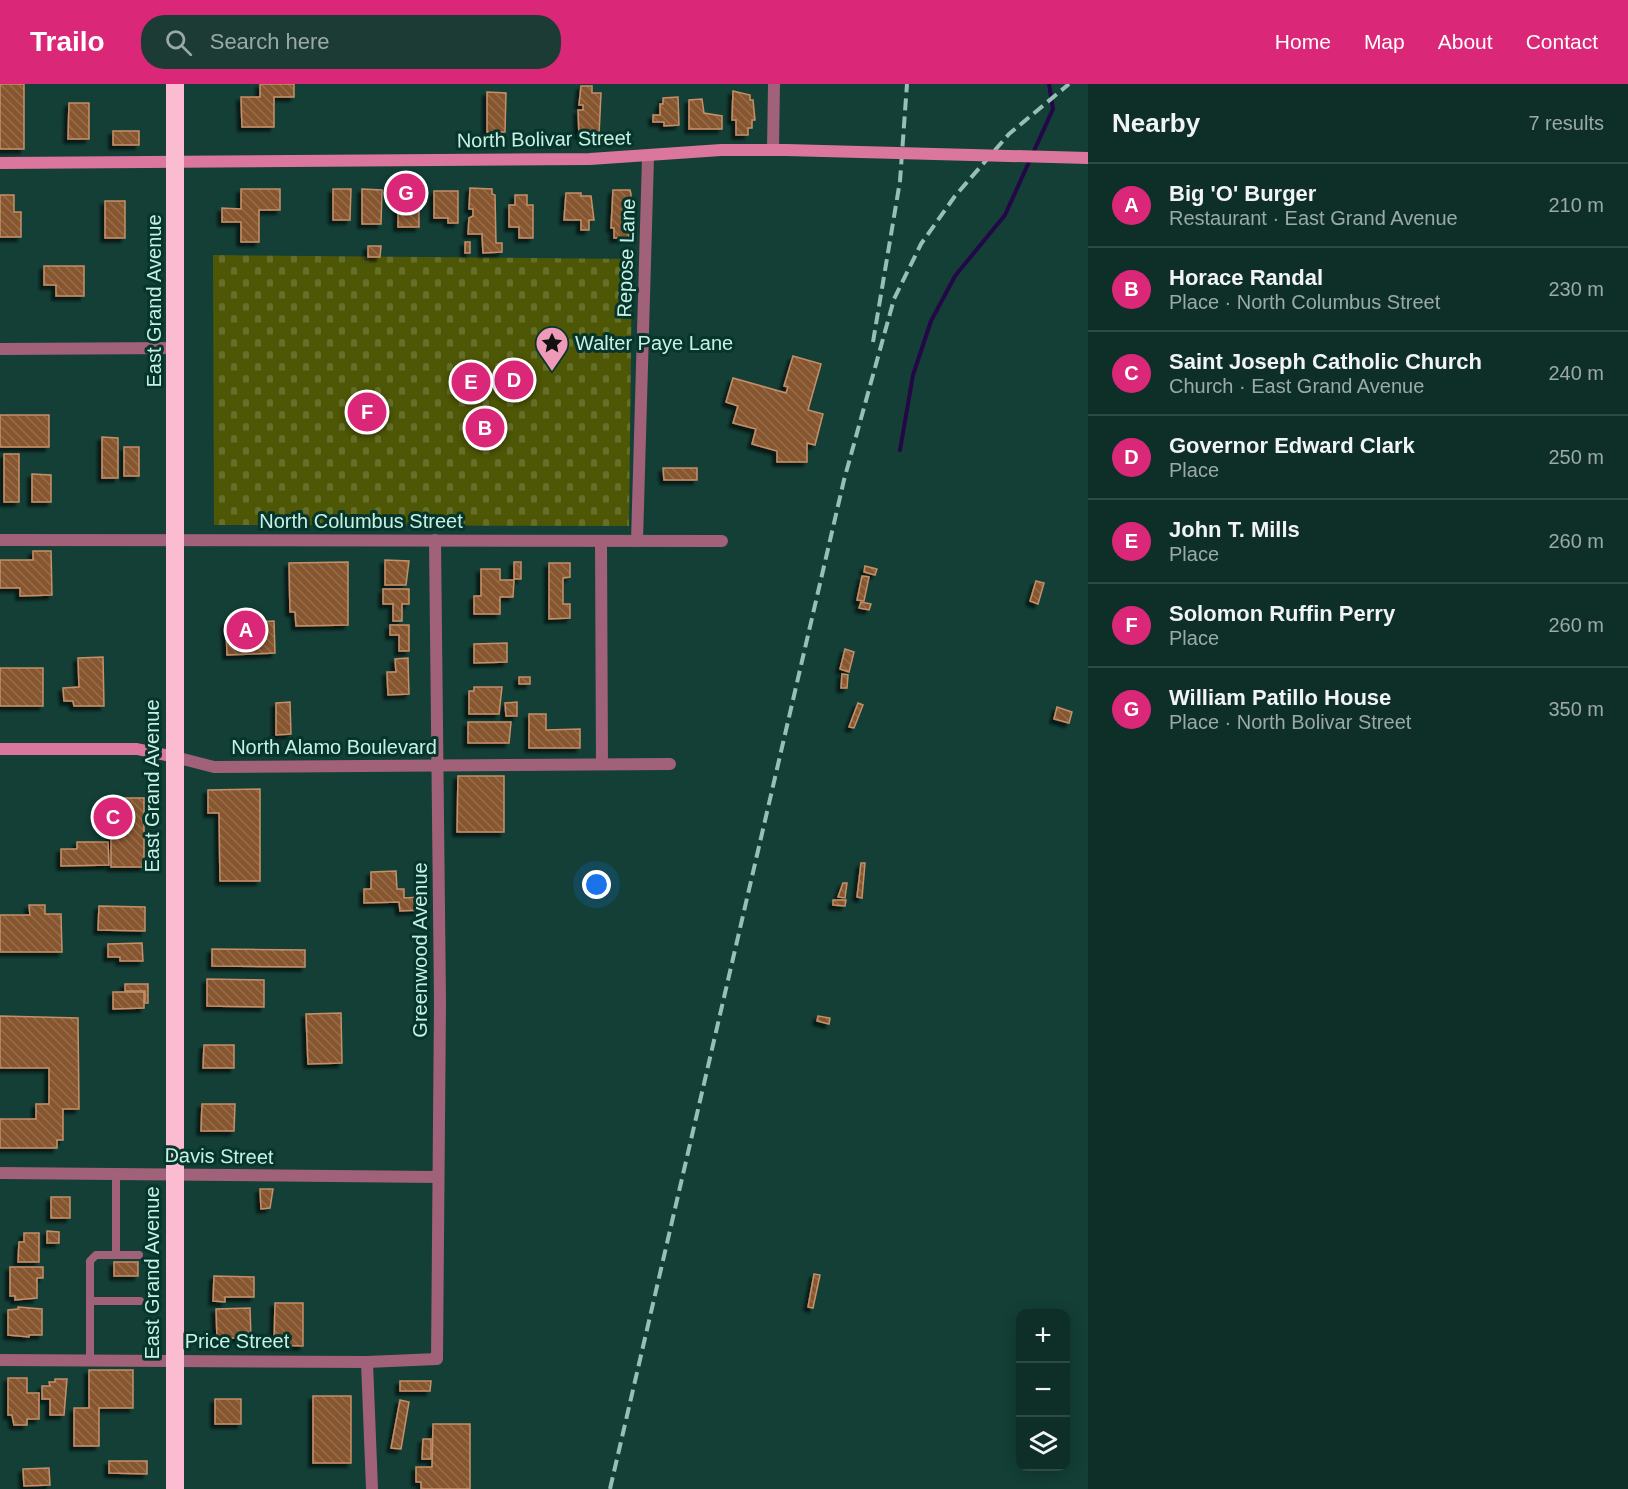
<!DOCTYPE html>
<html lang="en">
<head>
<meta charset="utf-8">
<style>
	body { margin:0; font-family:Arial,sans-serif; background:#1c3b34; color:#f1f3f6 }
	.controls { position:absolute; right:18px; bottom:18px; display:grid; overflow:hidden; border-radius:12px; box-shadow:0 3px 15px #0003 }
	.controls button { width:54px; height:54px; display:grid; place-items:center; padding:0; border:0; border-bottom:2px solid #2e4a45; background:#0e2f28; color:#f1f3f6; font:30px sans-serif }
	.you { position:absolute; left:597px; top:801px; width:21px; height:21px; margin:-15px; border:4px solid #fff; border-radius:50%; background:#1a73e8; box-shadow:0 0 0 9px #1a73e833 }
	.badge { display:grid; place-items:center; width:39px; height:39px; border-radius:50%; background:#db2777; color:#fff; font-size:20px; font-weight:700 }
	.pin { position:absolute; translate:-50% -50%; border:3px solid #fff; box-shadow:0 2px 6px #0006 }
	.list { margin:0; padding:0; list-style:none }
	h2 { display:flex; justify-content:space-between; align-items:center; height:78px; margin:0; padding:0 24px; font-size:26px }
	h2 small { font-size:20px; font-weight:400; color:#9ba9a8 }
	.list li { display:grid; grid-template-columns:39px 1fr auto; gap:18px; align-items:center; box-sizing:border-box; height:84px; padding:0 24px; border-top:2px solid #2e4a45 }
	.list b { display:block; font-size:22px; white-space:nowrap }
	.list p { margin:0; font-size:20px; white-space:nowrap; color:#9ba9a8 }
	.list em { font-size:20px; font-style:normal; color:#9ba9a8 }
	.icon { flex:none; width:33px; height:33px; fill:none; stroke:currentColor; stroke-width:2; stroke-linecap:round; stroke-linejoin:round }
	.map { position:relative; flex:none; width:1088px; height:1405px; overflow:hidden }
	header { display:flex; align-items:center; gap:36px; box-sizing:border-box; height:84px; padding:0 30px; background:#db2777; color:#fff }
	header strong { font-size:28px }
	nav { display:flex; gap:33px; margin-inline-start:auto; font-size:21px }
	.search { width:420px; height:54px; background:#1c3b34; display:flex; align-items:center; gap:15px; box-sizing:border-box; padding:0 21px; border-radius:24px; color:#9ba9a8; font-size:22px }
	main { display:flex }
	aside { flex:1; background:#0e2f28 }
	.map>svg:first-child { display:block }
	.cemetery { fill:url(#cemetery-stones) }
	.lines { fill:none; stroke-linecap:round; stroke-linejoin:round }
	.stream { stroke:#240747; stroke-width:4 }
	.building { fill:url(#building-back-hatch); stroke:#c59069; stroke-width:1.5; filter:url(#shadow) }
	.lane { stroke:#a16178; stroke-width:8 }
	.street { stroke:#a16178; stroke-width:12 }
	.secondary { stroke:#db769d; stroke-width:12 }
	.highway { stroke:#fbbbd1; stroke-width:18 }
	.rail { stroke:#97bfb5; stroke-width:4; stroke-dasharray:12 6; stroke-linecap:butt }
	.secondary-bridge { stroke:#db769d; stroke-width:12 }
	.labels { text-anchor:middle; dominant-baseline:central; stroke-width:6; stroke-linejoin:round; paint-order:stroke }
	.street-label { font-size:20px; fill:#c9f0e5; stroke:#06352c }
	.poi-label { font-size:20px; fill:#c9f0e5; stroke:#06352c; text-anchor:start }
</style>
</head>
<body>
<header>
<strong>Trailo</strong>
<div class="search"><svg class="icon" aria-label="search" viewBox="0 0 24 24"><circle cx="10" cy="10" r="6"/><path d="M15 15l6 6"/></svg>Search here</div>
<nav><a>Home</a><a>Map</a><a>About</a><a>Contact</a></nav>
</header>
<main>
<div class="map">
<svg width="1088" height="1405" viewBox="0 0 1088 1405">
	<defs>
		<pattern id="cemetery-stones" width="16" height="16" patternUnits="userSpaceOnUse" patternTransform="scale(1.5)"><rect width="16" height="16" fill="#4e5706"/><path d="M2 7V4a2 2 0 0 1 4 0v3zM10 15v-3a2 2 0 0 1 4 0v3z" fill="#666f2a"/></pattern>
		<pattern id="building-back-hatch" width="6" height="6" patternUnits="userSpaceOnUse" patternTransform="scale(1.5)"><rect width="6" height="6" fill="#87552f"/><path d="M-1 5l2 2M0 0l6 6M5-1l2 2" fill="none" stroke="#976e4d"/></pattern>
		<filter id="shadow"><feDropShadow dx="-4" dy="4" stdDeviation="1.5" flood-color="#0009"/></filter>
	</defs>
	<rect width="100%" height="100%" fill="#133f36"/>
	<path class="cemetery" d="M213 171 632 175 629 442 214 441Z"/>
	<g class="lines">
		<path class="stream" d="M900 366 913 291 931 237 955 192 1005 131 1053 25 1049 0"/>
	</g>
	<g class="building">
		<rect x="0" y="0" width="24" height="65"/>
		<path d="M260 0H294V13H274V43H242L241 13H260Z"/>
		<path d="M581 2H592V9H601L599 51H579L578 26H583V21H579Z"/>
		<path d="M733 7 750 11V16H753L755 36H752V44H748V51H736V36H732Z"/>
		<path d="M487 8 506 9 505 48H487Z"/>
		<path d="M678 13 679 41 664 42V38H653V31H660V20H663V14Z"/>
		<path d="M702 15 704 29 722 32V45H689V16Z"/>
		<path d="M69 19H89V55H68Z"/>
		<rect x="113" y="47" width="26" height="14"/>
		<path d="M470 104 492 105V110L495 111 496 159H502V168L483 169 482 150H468L469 134 473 132V125H469Z"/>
		<path d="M241 105H280V126H259V158H241V138H222V124L241 125Z"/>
		<path d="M333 105H351L350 136H333Z"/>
		<path d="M362 105 382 106 381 140H362Z"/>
		<path d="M613 106H630L631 110 629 154H614V144H611Z"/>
		<path d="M434 107H458V139H448V134H434Z"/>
		<path d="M566 109H581V112H591L594 136H589V146H581V136H564Z"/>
		<path d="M0 111H14V128H21V153H0Z"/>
		<path d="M515 111H527V121H533V154H519V143H509V121H515Z"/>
		<rect x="398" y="114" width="21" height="29"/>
		<rect x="105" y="117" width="20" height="37"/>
		<rect x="465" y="158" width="5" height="11"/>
		<path d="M368 162H381L380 173H368Z"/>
		<path d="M44 182H84V212H56V201H44Z"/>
		<path d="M793 272 821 280 808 326 823 330 815 361 807 359V378H777V367L752 360 756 345 733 339 738 322 726 318 733 294 786 309 788 303 784 302Z"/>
		<rect x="0" y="331" width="49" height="32"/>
		<path d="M102 353 118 354V394H102Z"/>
		<rect x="124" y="363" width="15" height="29"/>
		<rect x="4" y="370" width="15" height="48"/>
		<path d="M663 384H697V396H664Z"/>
		<path d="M32 390 51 391V418H32Z"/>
		<path d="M33 467H51L52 511 20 512V504H0V476H33Z"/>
		<path d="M385 476 409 477 406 501H385Z"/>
		<path d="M348 478V541L296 542 295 528H290L289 479Z"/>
		<rect x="514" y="478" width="7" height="17"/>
		<path d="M549 479H570V493L563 494V520H570V534L549 535Z"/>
		<path d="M865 482 877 485 875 491 864 488Z"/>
		<path d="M481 485H500V496H514L513 513H500V530H474V512H481Z"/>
		<path d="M862 492 869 493 864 517 857 516Z"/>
		<path d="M1036 497 1044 499 1038 520 1030 517Z"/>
		<path d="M383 505H409V520H402V537H393V520H383Z"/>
		<path d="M861 518 871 520 869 526 859 524Z"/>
		<path d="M274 537 275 569 227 571 226 539Z"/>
		<path d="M390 541H409V567H399V551H390Z"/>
		<path d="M507 559V578L474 579V560Z"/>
		<path d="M845 565 854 568 849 588 840 585Z"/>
		<path d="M103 573 104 622H74L73 617H64L63 604 79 603 78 574Z"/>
		<path d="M408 574 409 610 388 611 387 588H396L395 575Z"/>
		<rect x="0" y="584" width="43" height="38"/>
		<path d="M842 590 848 591 847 604H841Z"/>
		<rect x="519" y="593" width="11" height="7"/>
		<path d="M474 603H502L499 630H469V607H474Z"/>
		<path d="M290 618 291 650 276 651V619Z"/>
		<path d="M517 618V632H506L505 619Z"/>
		<path d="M858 619 863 621 854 644 849 643Z"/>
		<path d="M1057 623 1072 628 1069 639 1054 635Z"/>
		<path d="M529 630H546V646L580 645V664H529Z"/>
		<path d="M468 638H511L509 659H468Z"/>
		<path d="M458 692H504V748H457Z"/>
		<path d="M260 705V797H220L219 729H208V706Z"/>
		<rect x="111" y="714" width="33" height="69"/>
		<path d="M77 758H108L109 781 61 782V765H77Z"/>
		<path d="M861 779H865L862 814 857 813Z"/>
		<path d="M396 787 397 805H404V814L421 813V826L400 827 399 818 364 819V805H371V788Z"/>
		<path d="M843 799H847L845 814 838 813Z"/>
		<path d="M833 816H846L845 822 833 821Z"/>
		<path d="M29 821H45V830H61L62 868H0V831H30Z"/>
		<path d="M99 822 145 823V847L98 846Z"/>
		<path d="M142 859 143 877H120V873H108V860Z"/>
		<path d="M212 865 305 866V883L212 882Z"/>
		<path d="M207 895 264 896V923L207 922Z"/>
		<path d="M125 900H148V919H145V907H125Z"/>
		<path d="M113 908H144V924L113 925Z"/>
		<path d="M341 929 342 979 308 980 306 930Z"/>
		<path d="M0 932 78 934 79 1025H63V1056H57V1064H0V1035H36V1020H49V984H0Z"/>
		<path d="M818 932 830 934 829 940 817 937Z"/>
		<path d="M204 961H234V984H203Z"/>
		<path d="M202 1020H235L234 1047H201Z"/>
		<path d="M260 1105H273L270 1124 261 1125Z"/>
		<rect x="51" y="1113" width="19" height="21"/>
		<path d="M47 1147 59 1148V1159H47Z"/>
		<path d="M24 1149H39V1178H18L19 1158H24Z"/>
		<rect x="114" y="1178" width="24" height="14"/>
		<path d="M10 1183H43V1194H37V1214L15 1216V1212H10Z"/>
		<path d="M814 1190 820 1191 813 1224 808 1223Z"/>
		<path d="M214 1192 254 1193V1213H225V1218L213 1217Z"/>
		<path d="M275 1219H303V1262L274 1261Z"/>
		<path d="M18 1223 42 1225V1251H29V1253L8 1251V1226L18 1225Z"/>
		<path d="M250 1224 251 1254H217L216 1225Z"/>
		<path d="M89 1286H133V1324H99V1362H74V1324H89Z"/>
		<path d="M8 1294H27V1309H39V1335H27V1341H14L12 1331H8Z"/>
		<path d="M55 1295H67L64 1331H50V1315H42V1302H50L49 1298H55Z"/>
		<path d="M400 1297H431L430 1307H400Z"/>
		<rect x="313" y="1312" width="38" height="67"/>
		<rect x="215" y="1315" width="26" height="25"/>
		<path d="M400 1316 409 1318 401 1365 391 1364Z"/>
		<path d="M433 1340H470V1405H421V1398H416V1383H432Z"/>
		<path d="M423 1355H431V1375H422Z"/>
		<path d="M109 1377H147V1390L109 1389Z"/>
		<path d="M49 1384 50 1401 24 1402 23 1385Z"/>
	</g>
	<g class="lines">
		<g class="lane">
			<path d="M116 1090V1171"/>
			<path d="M90 1217H140"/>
			<path d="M90 1277V1177L96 1171H139"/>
		</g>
		<g class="street">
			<path d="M773 65 774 0"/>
			<path d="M0 265 177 264"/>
			<path d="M0 456 722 457"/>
			<path d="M601 457 602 680"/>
			<path d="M637 457 648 73"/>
			<path d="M175 673 214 683 670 680"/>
			<path d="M0 1089 438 1093"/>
			<path d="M0 1276 367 1278 437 1275 440 918 435 456"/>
			<path d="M367 1278 372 1405"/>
		</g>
		<g class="secondary">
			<path d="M0 79 590 75 721 66H786"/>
			<path d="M0 665H137L175 673"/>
		</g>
		<path class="highway" d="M175 1405V0"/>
		<g class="rail">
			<path d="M873 258 900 97 907 0"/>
			<path d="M610 1405 844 396 894 215 921 160 955 112 1009 50 1069 0"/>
		</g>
		<path class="secondary-bridge" d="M786 66 1088 74"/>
	</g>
	<defs>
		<symbol id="sight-pin" viewBox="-11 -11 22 30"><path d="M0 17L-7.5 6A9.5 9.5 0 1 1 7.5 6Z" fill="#ef9ab8" stroke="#06352c"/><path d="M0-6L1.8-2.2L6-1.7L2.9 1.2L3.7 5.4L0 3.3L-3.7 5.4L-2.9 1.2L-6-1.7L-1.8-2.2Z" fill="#111"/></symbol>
	</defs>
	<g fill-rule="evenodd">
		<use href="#sight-pin" x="533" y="240" width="38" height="52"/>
	</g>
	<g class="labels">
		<g class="street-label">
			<text transform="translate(544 55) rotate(-1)">North Bolivar Street</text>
			<text transform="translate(626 174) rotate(-88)">Repose Lane</text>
			<text transform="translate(154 217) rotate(-90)">East Grand Avenue</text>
			<text x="361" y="437">North Columbus Street</text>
			<text x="334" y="663">North Alamo Boulevard</text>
			<text transform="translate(152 702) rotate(-90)">East Grand Avenue</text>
			<text transform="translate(420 866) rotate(-90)">Greenwood Avenue</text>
			<text transform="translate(219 1072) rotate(1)">Davis Street</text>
			<text transform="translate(152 1189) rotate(-90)">East Grand Avenue</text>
			<text x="237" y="1257">Price Street</text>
		</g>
		<g class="poi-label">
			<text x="575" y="259">Walter Paye Lane</text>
		</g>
	</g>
</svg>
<div class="controls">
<button>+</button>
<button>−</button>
<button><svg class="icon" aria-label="layers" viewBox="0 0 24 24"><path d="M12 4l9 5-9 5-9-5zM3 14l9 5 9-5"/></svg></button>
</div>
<div class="you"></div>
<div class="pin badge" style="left:246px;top:546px">A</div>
<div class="pin badge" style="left:485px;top:344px">B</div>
<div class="pin badge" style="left:113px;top:733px">C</div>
<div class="pin badge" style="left:514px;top:296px">D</div>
<div class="pin badge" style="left:471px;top:298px">E</div>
<div class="pin badge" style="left:367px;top:328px">F</div>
<div class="pin badge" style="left:406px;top:109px">G</div>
</div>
<aside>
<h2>Nearby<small>7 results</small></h2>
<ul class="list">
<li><span class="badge">A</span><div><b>Big 'O' Burger</b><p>Restaurant · East Grand Avenue</p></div><em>210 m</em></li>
<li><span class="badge">B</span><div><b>Horace Randal</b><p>Place · North Columbus Street</p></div><em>230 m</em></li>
<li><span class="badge">C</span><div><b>Saint Joseph Catholic Church</b><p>Church · East Grand Avenue</p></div><em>240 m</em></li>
<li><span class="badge">D</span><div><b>Governor Edward Clark</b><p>Place</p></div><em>250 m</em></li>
<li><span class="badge">E</span><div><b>John T. Mills</b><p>Place</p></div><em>260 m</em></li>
<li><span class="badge">F</span><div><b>Solomon Ruffin Perry</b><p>Place</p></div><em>260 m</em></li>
<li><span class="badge">G</span><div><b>William Patillo House</b><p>Place · North Bolivar Street</p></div><em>350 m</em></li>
</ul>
</aside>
</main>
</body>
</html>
